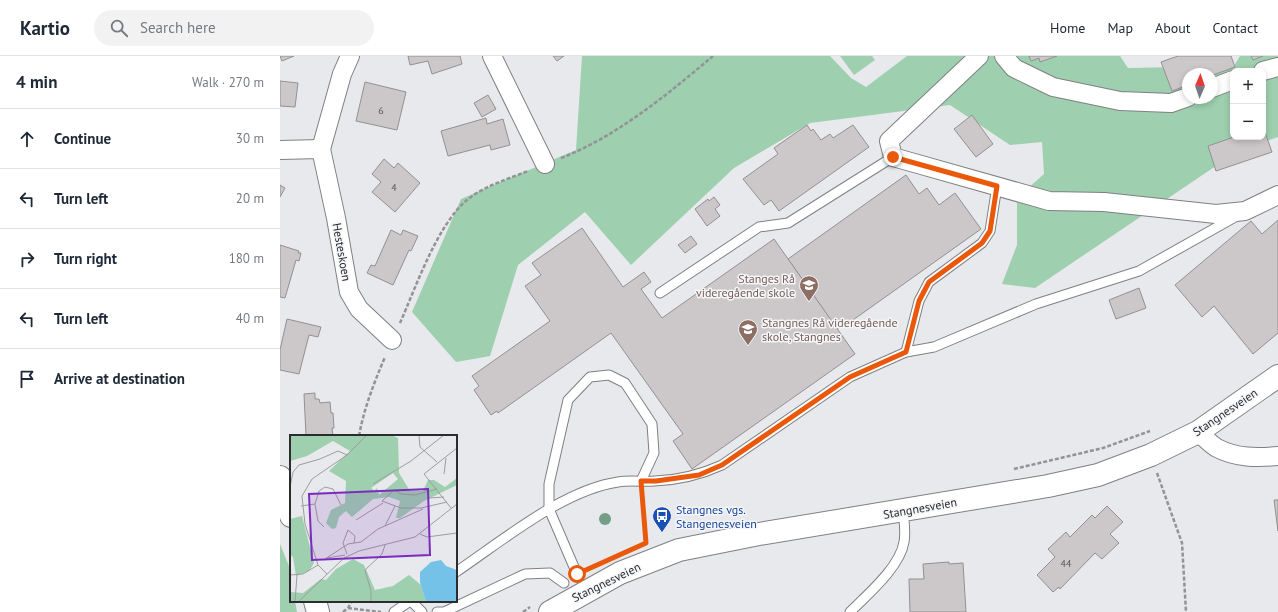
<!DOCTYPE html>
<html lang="en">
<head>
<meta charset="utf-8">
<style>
	body { margin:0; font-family:"PT Sans",sans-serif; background:#f2f2f3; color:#1f2937 }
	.controls { position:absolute; right:12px; top:12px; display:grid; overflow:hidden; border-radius:8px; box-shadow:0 2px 6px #0003 }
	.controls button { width:36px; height:36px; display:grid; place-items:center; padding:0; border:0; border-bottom:1px solid #e0e1e3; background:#fff; color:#1f2937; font:20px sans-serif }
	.compass { position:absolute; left:902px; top:12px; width:36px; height:36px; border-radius:50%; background:#fff; box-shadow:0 2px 6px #0003; rotate:2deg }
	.stop { position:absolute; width:12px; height:12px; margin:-9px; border:3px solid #ea580c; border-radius:50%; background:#fff }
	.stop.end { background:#ea580c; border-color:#fff; box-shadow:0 1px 4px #0008 }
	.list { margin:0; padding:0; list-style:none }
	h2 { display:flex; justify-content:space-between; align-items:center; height:52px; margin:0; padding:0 16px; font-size:17px }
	h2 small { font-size:13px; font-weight:400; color:#747a83 }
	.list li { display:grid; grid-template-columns:26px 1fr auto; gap:12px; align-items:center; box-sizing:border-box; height:60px; padding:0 16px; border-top:1px solid #e0e1e3 }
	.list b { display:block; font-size:15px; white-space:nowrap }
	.list em { font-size:13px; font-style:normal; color:#747a83 }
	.icon { flex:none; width:22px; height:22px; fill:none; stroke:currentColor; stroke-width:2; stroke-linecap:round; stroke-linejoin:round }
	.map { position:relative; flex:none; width:998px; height:556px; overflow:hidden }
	header { display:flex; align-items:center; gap:24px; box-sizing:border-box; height:56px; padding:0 20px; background:#fff; border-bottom:1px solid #e0e1e3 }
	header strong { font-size:19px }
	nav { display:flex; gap:22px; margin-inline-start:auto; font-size:14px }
	.search { width:280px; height:36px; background:#f2f2f3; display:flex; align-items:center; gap:10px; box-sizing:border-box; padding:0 14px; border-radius:22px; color:#747a83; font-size:15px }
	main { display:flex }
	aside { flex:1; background:#fff }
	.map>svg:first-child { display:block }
	.green { fill:#9ecfae; fill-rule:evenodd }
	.building { fill:#ccc8ca; stroke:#939092 }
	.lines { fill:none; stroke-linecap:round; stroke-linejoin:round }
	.service-casing { stroke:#7f8083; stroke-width:11 }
	.minor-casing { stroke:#7f8083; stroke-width:20 }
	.tertiary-casing { stroke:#7f8083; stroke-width:24 }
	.secondary-casing { stroke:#7f8083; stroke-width:24 }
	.path { stroke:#929396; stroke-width:2.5; stroke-dasharray:4 2; stroke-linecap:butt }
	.service { stroke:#fff; stroke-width:9 }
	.minor { stroke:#fff; stroke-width:18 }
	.tertiary { stroke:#fff; stroke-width:22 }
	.secondary { stroke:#fff; stroke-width:22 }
	.tree { fill:#729e88 }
	.route { stroke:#ea580c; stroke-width:5 }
	.labels { text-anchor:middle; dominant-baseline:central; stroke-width:3; stroke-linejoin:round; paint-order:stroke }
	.number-label { font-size:10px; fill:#545355 }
	.street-label { font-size:12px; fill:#2c2c2e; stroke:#f5f6fa }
	.education-label { font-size:12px; fill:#785e54; stroke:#f5f6fa; text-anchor:end }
	.transit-label { font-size:12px; fill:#164399; stroke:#f5f6fa; text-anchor:start }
	.inset-road { fill:none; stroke:#9d9da0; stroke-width:1 }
	.view { fill:#7b2cbf; fill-opacity:0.15; stroke:#7b2cbf; stroke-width:2 }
	.inset-edge { fill:none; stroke:#2c2c2e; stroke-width:2 }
</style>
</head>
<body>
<header>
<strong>Kartio</strong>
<div class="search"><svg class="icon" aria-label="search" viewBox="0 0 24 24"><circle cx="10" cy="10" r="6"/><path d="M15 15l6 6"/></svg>Search here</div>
<nav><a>Home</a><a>Map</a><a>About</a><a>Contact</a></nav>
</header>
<main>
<aside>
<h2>4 min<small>Walk · 270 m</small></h2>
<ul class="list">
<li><svg class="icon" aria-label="ahead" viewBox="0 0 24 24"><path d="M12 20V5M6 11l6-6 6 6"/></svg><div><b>Continue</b></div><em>30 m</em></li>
<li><svg class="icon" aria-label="left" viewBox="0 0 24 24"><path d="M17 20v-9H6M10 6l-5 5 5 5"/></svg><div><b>Turn left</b></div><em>20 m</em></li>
<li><svg class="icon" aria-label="right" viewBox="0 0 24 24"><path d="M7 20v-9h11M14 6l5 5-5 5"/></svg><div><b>Turn right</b></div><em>180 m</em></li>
<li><svg class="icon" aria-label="left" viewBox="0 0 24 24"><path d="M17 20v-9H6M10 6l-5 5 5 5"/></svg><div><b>Turn left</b></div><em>40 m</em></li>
<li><svg class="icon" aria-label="arrive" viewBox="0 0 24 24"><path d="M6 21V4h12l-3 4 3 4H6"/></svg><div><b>Arrive at destination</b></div></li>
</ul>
</aside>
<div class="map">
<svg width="998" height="556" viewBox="0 0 998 556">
	<rect width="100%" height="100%" fill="#e8e9ec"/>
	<g class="green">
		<path d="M302 0H550L571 22 586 31 627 0H840L848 12 954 10 960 0H998V81L958 95 755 232 722 228 737 189V142L764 118 762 86 730 89 670 49 530 67 454 112 351 209 305 156 238 209 210 300 176 306 132 256 181 143 296 94ZM953 15H983V81H953ZM908 18H932V42H908Z"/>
		<path d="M560 0H592L595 4 574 19Z"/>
		<path d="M0 488 11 515V545H15L17 556H0Z"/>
	</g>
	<g class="building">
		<path d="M0 0H14L2 5Z"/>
		<path d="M128 0H180L182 8 152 18 148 5 130 9Z"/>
		<path d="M273 0H284L277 5Z"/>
		<path d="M749 0H777L760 6 759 2 751 5Z"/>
		<path d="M898 0H951L955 11 933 19 934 23H932V18H908V29L892 35 881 6Z"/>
		<path d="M971 0H983L973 4Z"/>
		<path d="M0 25 18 27 15 51 0 50Z"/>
		<path d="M85 26 126 36 117 74 76 65Z"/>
		<path d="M208 39 216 53 202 61 194 47Z"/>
		<path d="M692 59 713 88 696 101 674 73Z"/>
		<path d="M206 62 207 68 223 63 230 89 211 94 210 89 168 100 161 75Z"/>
		<path d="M527 69 531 75 533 73 541 84 550 78 553 82 573 69 589 91 499 155 491 144 484 149 463 123 498 98 494 92Z"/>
		<path d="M983 71 992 96 936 115 928 90 954 81H983Z"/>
		<path d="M104 103 114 112 118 107 140 127 115 156 92 136 101 126 92 118Z"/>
		<path d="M626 119 639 138 647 132 659 149 675 137 701 173 566 269 565 267 557 273 508 203Z"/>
		<path d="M0 129 5 132 0 141Z"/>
		<path d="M434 141 440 149 435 153 440 160 427 170 415 153 428 143 429 145Z"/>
		<path d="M998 164V277L973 298 934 250 922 261 895 229 971 165 982 178Z"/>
		<path d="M302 172 343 231 364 216 371 226 361 233 382 262 494 183 575 298 412 413 393 385 403 378 331 277 218 357 217 355 211 359 194 334 199 330 192 320 270 265 245 230 261 219 252 207Z"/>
		<path d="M111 174 121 179 123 174 138 180 131 195 129 194 113 229 87 217 91 209 95 210Z"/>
		<path d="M411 180 417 188 405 197 398 189Z"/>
		<path d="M0 189 19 195 18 197H21L19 205 16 204 5 242 0 241Z"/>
		<path d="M859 232 866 252 836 263 829 244Z"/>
		<path d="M7 263 41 271 38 281 29 279 19 318 0 314V294Z"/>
		<path d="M35 337V343H39L40 347 50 346 51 357H53L54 372H52L53 380H26L24 338Z"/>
		<path d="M994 444H998V475Z"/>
		<path d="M827 450 843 466 830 478 839 487 822 503 815 497 780 533 779 531 773 536 757 519 775 501 768 493 786 476 790 481 812 459 815 462Z"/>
		<path d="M669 506V508L683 507 686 556H630L629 523H644L643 508Z"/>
	</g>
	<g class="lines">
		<defs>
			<g id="service">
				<path d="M380 237 479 171 508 167 613 101"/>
				<path d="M626 296 639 245 649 226 702 187 710 175 717 130"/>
				<path d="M176 516C222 485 283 434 338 426 350 424 363 426 375 425 400 424 420 419 442 409L570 321 626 296 654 291 756 248 859 215 955 161"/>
				<path d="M297 518 269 453V428L288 344 310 321 329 319 345 327 372 368 374 397 361 425"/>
				<path d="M131 545 142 556"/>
				<path d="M114 556 130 545"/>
				<path d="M157 556H164L245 518 270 517 284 527"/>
				<path d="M570 556C588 538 620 511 624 486 626 476 624 465 623 455"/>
			</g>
			<g id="minor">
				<path d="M70 0 62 18 41 93 56 162 69 236 79 253 112 284"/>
				<path d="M212 0 265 108"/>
				<path d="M699 0 609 85 613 101 769 145 824 146 936 158 965 155 998 139"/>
				<path d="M724 0 734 12 773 31 840 45 891 47 908 41"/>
				<path d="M983 15 998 11"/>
				<path d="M932 32 953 24"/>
				<path d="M0 94 41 93"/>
				<path d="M918 376C924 381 930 388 937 392 956 402 977 402 998 400"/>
			</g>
			<g id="tertiary">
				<path d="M0 421 11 460"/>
				<path d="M35 545 38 556"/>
			</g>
			<path id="secondary" d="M270 556 340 517 399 494 479 478 768 430 818 419 871 399 918 376 998 320"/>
		</defs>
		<use href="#service" class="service-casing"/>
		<use href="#minor" class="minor-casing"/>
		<use href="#tertiary" class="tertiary-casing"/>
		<use href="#secondary" class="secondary-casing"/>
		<g class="path">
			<path d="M281 102C336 81 388 38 433 0"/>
			<path d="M120 267C136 231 157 169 187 144 204 130 228 123 248 115"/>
			<path d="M79 380C84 352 94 327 105 301"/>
			<path d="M734 413 823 392 870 375"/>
			<path d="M877 417 902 487 906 556"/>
			<path d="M362 438 366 485"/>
			<path d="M68 552 101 556"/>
			<path d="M63 556 68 552 72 545"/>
			<path d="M243 556 250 551"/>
		</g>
		<use href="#service" class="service"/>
		<use href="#minor" class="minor"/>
		<use href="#tertiary" class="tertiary"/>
		<use href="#secondary" class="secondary"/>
	</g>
	<circle class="tree" cx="325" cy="463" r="6"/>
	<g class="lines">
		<path class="route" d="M297 518 366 487 361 425H376L419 419 442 409 570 321 626 296 639 245 649 226 702 187 710 175 717 130 613 101"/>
	</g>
	<defs>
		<symbol id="school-pin" viewBox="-11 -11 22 30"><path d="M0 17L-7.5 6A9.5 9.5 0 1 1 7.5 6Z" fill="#8d6e63" stroke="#f5f6fa"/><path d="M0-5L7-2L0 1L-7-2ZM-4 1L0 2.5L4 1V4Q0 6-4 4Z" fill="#fff"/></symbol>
		<symbol id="bus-pin" viewBox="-11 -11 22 30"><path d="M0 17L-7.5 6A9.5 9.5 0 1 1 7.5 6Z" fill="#1a4fb4" stroke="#f5f6fa"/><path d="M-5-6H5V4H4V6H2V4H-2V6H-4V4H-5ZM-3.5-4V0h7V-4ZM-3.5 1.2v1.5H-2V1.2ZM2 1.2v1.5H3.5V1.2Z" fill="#fff"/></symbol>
	</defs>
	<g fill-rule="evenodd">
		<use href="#school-pin" x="518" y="218" width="22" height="30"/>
		<use href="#school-pin" x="457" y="262" width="22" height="30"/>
		<use href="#bus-pin" x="371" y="449" width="22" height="30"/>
	</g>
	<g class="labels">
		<g class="number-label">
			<text x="101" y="54">6</text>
			<text x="114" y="131">4</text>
			<text x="786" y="507">44</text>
		</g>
		<g class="street-label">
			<text transform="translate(62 196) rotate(80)">Hesteskoen</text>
			<text transform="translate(945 356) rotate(-34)">Stangnesveien</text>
			<text transform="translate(640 452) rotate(-10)">Stangnesveien</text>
			<text transform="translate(326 526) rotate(-26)">Stangnesveien</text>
		</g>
		<g class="education-label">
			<text x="515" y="222">Stanges Rå<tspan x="515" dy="14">videregående skole</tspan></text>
			<text x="482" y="266" text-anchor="start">Stangnes Rå videregående<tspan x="482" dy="14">skole, Stangnes</tspan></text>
		</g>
		<g class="transit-label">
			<text x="396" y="453">Stangnes vgs.<tspan x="396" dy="14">Stangenesveien</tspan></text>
		</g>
	</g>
	<g transform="translate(10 379)">
		<rect width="167" height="167" fill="#e8e9ec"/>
		<path d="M0 0H101L108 3 109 38 120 56H133L138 45H144L155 52 167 43V50L134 66 110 83H106L110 66 99 62 83 64 62 82 56 76 49 82 46 93 42 94 36 88 41 75 55 68 56 46 39 36 60 16 43 6 17 21 0 26ZM103 38 108 44 89 60 87 53 85 55 87 58 81 53ZM12 81 24 128 19 136 6 141 3 122 0 120V84ZM63 124 74 130 85 155 103 151 119 140 131 150 136 167H0V157L13 158 31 144 36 145 46 134Z" fill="#9ecfae" fill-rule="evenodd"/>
		<path d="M151 125 156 131 167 135V167H136L130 147V137L141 127Z" fill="#74c2e7"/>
		<path class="inset-road" d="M129 0 130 12 147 27M154 39 156 23M83 49 121 26 154 0M0 52 3 37 9 30 30 24 48 16 57 20M147 54 125 60 111 59 104 55 92 66 111 73H131L157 67M139 63 154 62M11 71 25 69M161 73 134 39 167 13M66 85 93 68M95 91 105 71M34 92 28 86 25 69 29 56 35 52 43 54 51 70M130 99 137 102 167 98M57 119 53 108 58 95 65 101 64 108M37 123 55 120M35 124 58 109 71 107 88 94 133 74M37 139 28 130 15 89 12 61 22 44 57 20 77 0M0 140 13 139 28 130M5 167 7 140M8 167 54 123 69 116 125 102 167 69M81 167V156L75 135 92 119 95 110"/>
		<path class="view" d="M138 54 140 120 22 125 19 59Z"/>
		<rect width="167" height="167" class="inset-edge"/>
	</g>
</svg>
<div class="controls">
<button>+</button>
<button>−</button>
</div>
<svg class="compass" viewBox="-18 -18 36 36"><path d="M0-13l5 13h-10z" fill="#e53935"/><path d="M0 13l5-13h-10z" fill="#747a83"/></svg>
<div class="stop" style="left:297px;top:518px"></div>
<div class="stop end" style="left:613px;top:101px"></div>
</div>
</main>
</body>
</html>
